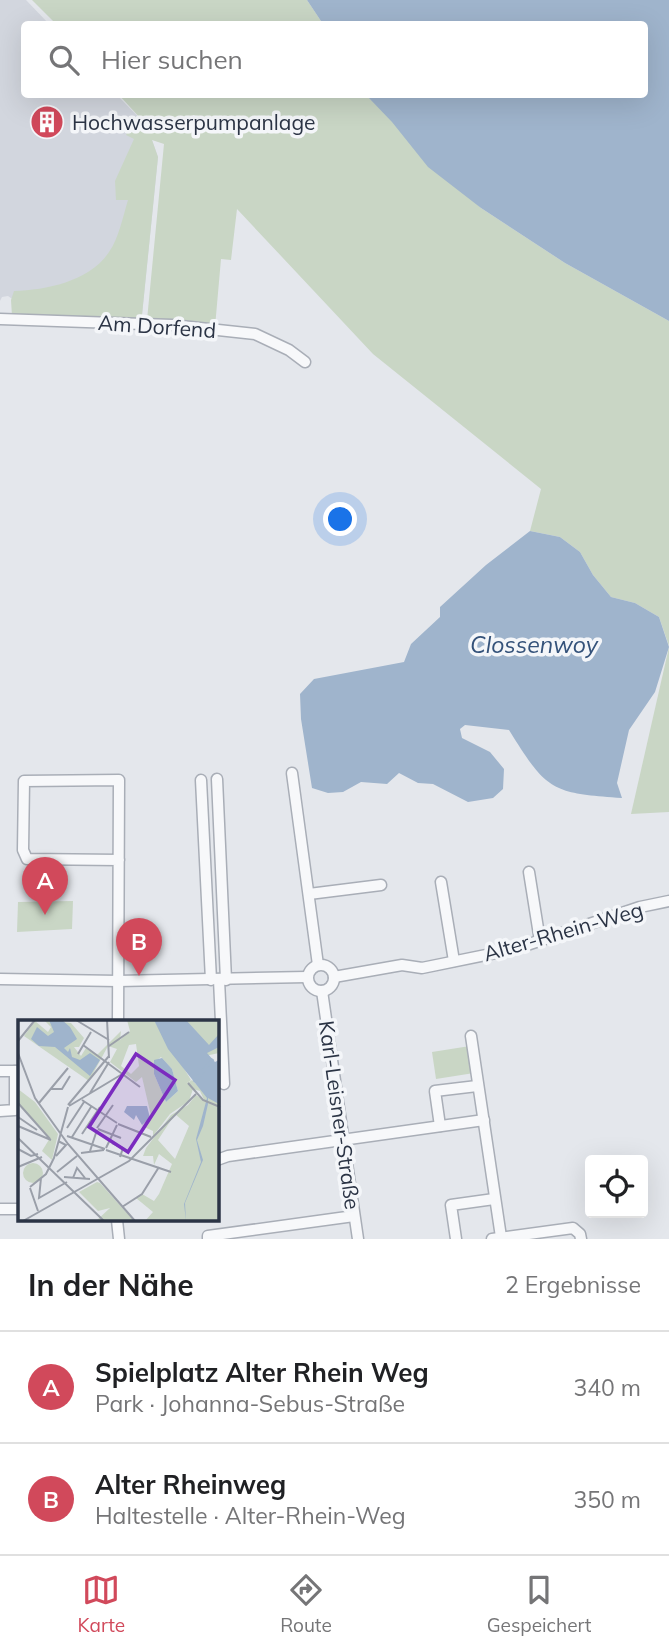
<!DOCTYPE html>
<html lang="de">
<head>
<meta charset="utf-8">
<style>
	body { margin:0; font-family:Mulish,sans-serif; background:#f6f6f6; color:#202124 }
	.controls { position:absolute; right:21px; bottom:21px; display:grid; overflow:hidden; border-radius:7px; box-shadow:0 7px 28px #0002 }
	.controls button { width:63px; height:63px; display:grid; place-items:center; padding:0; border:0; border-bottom:2px solid #e0e0e0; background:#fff; color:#202124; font:35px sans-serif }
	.you { position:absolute; left:341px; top:520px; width:24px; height:24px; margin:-18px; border:5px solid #fff; border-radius:50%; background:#1a73e8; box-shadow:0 0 0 10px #1a73e833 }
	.badge { display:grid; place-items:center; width:46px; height:46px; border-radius:50%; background:#d1495b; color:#fff; font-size:23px; font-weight:700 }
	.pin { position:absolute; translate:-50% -58px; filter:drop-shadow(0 2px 4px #0008) }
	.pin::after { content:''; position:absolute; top:37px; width:24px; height:21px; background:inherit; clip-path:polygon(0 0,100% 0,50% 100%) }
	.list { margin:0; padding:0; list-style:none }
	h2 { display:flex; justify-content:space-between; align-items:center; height:91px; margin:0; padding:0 28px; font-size:30px }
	h2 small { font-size:23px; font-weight:400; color:#757577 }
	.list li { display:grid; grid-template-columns:46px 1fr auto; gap:21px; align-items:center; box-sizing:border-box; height:112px; padding:0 28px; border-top:2px solid #e0e0e0 }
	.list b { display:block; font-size:26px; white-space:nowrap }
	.list p { margin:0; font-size:23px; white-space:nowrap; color:#757577 }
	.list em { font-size:23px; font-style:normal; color:#757577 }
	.icon { flex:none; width:38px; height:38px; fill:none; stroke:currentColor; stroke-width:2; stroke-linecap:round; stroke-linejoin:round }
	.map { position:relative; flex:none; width:669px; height:1239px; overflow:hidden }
	.search { position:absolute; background:#fff; box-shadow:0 7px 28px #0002; left:21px; right:21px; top:21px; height:77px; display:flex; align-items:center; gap:18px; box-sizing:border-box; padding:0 24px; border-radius:7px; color:#757577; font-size:26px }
	.sheet { height:315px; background:#fff }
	nav { display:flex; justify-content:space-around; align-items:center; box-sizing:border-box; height:98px; border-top:2px solid #e0e0e0; background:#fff; font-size:19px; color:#757577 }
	nav a { display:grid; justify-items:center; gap:4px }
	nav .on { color:#d1495b }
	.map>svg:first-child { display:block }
	.built { fill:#d2d6de }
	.green { fill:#c9d6c5 }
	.water { fill:#9fb4cc }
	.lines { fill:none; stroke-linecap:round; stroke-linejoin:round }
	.street-casing { stroke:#a9aeb7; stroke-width:13 }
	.street { stroke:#f7f8fa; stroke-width:10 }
	.labels { text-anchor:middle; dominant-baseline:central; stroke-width:7; stroke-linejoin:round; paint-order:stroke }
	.poi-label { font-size:21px; fill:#2b3445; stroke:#f4f6f9; text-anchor:start }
	.street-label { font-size:21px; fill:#2b3445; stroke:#f4f6f9 }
	.water-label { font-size:23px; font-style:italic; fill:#34527a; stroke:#f4f6f9 }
	.inset-river { fill:none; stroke:#9fb4cc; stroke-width:3.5 }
	.inset-road { fill:none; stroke:#9a9fa9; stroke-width:2 }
	.view { fill:#7b2cbf; fill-opacity:0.15; stroke:#7b2cbf; stroke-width:3.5 }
	.inset-edge { fill:none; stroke:#2b3445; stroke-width:3.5 }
</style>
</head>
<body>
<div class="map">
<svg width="669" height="1239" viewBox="0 0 669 1239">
	<rect width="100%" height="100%" fill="#e4e7ec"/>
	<path class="built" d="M0 0H26L49 24H24V94L117 95 147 126 158 157 142 315 14 300 8 296 2 297 0 301Z"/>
	<g class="green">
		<path d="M32 0H307L323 24H56Z"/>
		<path d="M119 95H366L481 208 565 263 669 321V646L659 617 635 603 611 597 593 575 580 552 560 537 530 531 541 489 373 354 237 209 231 260 221 259 215 327 147 320 164 144 152 140 158 157 142 315 135 320 12 316 11 300 14 291C47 290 90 281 109 252 119 238 123 216 128 200H116L115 181 134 139 126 135 130 127 140 118Z"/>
		<path d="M669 647V812L631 814Z"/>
		<path d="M73 901 72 929 17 932 18 902Z"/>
		<path d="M470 1046 474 1073 436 1079 432 1052Z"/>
	</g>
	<g class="water">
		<path d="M307 0H669V321L565 263 481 208 428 167 392 122 366 95 644 94V24H323Z"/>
		<path d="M530 531 560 537 580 552 593 575 611 597 635 603 659 617 669 647 655 692 629 730 617 783 622 798C551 793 547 791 509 730L465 725 460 729 462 738 490 752 504 769 503 789 493 798 468 802 433 784 418 783 399 773 387 784 361 782 343 792 328 793 312 788 301 719 300 694 314 679 404 662 411 644 440 617V607L486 565Z"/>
	</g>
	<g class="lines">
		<defs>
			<g id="street">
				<path d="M0 319 172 325 255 334 289 350 305 362"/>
				<path d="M292 773 318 965"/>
				<path d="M217 779 226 980"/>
				<path d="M201 780 211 980"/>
				<path d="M529 872 540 941"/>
				<path d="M441 882 454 961"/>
				<path d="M309 894 381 885"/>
				<circle cx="321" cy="978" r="13"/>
				<path d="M334 977 402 965 422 968 515 949 640 907 669 901"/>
				<path d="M0 979 118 981 307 977"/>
				<path d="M219 980 224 1084"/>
				<path d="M322 991 358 1239"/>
				<path d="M118 1022 119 780 24 781 23 850 27 859 119 860"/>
				<path d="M471 1036 501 1237"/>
				<path d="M0 1071H19"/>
				<path d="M0 1111 15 1110V1071"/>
				<path d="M440 1126 435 1091 477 1086"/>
				<path d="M217 1160 228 1156 484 1120"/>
				<path d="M0 1209H19"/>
				<path d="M117 1220 119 1239"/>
				<path d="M208 1239V1236L354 1216"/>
				<path d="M456 1239 451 1205 494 1199"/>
				<path d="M492 1239 573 1228 580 1234 581 1239"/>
			</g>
		</defs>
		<use href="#street" class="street-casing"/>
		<use href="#street" class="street"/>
	</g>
	<defs>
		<symbol id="building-disc" viewBox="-11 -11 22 22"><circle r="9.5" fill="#d1495b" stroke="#f4f6f9"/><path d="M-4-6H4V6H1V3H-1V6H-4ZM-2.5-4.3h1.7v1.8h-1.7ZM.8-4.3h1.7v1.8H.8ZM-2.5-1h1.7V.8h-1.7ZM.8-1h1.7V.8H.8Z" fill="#fff"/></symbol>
	</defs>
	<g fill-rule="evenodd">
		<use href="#building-disc" x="28" y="103" width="38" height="38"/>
	</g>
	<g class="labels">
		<g class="poi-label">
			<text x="72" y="122">Hochwasserpumpanlage</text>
		</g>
		<g class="street-label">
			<text transform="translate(157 326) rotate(4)">Am Dorfend</text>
			<text transform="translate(563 931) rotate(-16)">Alter-Rhein-Weg</text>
			<text transform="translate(340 1115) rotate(82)">Karl-Leisner-Straße</text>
		</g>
		<g class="water-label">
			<text x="534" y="644">Clossenwoy</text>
		</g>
	</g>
	<g transform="translate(18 1020)">
		<rect width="201" height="201" fill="#e4e7ec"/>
		<path d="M26 0 53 3 66 18 61 27H56L63 36 68 28 79 35 103 11 102 20 112 11 109 0H136L173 60 168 64 174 60 182 68 186 63 201 75V201H127L135 192 118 178 124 174 136 181 141 174 154 144 141 134 136 145 135 136H125L128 128 153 95 170 85 178 75 186 80 182 71 175 69 171 81 152 94 135 116V111L124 106 133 96 124 57 118 62 92 42 99 29 90 26 71 61 6 16 17 1 30 12 33 7ZM118 24 121 46 113 54 103 46 111 25ZM143 37 154 49 160 71 148 82 136 54V42ZM157 94 171 106 157 139 140 120ZM165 0H201V33L187 36ZM0 69 17 82 40 114 34 140 24 131 32 118 0 83ZM5 153a10 10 0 1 1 20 0a10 10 0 1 1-20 0ZM79 162 82 163 116 201H78L92 188 80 191 61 172Z" fill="#c9d6c5" fill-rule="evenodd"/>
		<path d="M31 0H44L52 7 59 19 46 28 50 32 52 28 54 37 62 40 72 33 82 40 72 56 37 27 21 26 13 19 19 7 30 16 36 12ZM136 0H168L191 25 201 14V27L189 33 197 42 201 40V84L190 78V84L185 106 179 120 185 140 167 183 168 201 166 184 183 142 178 119 189 78 150 29ZM144 38 154 49 160 71 148 82 136 54V40ZM109 86H129L132 98 124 105 118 95 116 100 106 92Z" fill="#9fb4cc"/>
		<path class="inset-river" d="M176 62 195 39"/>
		<path class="inset-road" d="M58 0 91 20M89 0 91 38M0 21 17 0M65 25 122 67M91 26 111 12M0 33 17 78 50 124 117 201M60 34 73 12M170 63 185 80 202 87M32 69H44L52 56M72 73 91 42M64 80 99 103M0 83 32 119M21 83 50 48M50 85 91 36M51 86 106 53M0 97 19 110M100 104 133 117M0 106 33 120M49 108 66 82M79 108 95 85M80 109 103 118M64 114 82 87M49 116 87 129M54 117 73 87M0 118 86 201M94 123 105 128 102 137M88 128 99 105M0 129 13 136 20 134M88 130 153 152M72 131 79 110M63 133 86 130M38 136 48 125 40 121M0 147 24 137M39 152 59 136M46 157 72 159M23 158 21 178 49 162M55 158 59 148 67 158M12 167 28 154 36 138 50 87M12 168 20 191M104 187 124 174 141 147M5 201 111 141 178 74"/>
		<path class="view" d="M118 34 157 60 110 132 71 107Z"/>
		<rect width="201" height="201" class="inset-edge"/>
	</g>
</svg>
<div class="controls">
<button><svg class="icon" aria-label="locate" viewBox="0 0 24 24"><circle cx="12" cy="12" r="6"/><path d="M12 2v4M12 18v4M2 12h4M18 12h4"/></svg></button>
</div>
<div class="you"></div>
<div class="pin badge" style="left:45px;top:915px">A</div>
<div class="pin badge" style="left:139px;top:976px">B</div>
<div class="search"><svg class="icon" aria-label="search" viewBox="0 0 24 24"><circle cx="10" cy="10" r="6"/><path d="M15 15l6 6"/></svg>Hier suchen</div>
</div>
<section class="sheet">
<h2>In der Nähe<small>2 Ergebnisse</small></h2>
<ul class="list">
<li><span class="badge">A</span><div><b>Spielplatz Alter Rhein Weg</b><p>Park · Johanna-Sebus-Straße</p></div><em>340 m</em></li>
<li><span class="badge">B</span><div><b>Alter Rheinweg</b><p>Haltestelle · Alter-Rhein-Weg</p></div><em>350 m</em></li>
</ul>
</section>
<nav>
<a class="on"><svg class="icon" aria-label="map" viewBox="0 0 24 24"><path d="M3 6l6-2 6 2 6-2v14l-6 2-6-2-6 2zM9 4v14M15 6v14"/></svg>Karte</a>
<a><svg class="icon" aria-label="directions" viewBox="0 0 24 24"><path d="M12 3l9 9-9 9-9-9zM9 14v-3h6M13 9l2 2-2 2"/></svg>Route</a>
<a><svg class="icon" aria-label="saved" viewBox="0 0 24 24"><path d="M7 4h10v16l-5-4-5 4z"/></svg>Gespeichert</a>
</nav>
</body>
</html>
